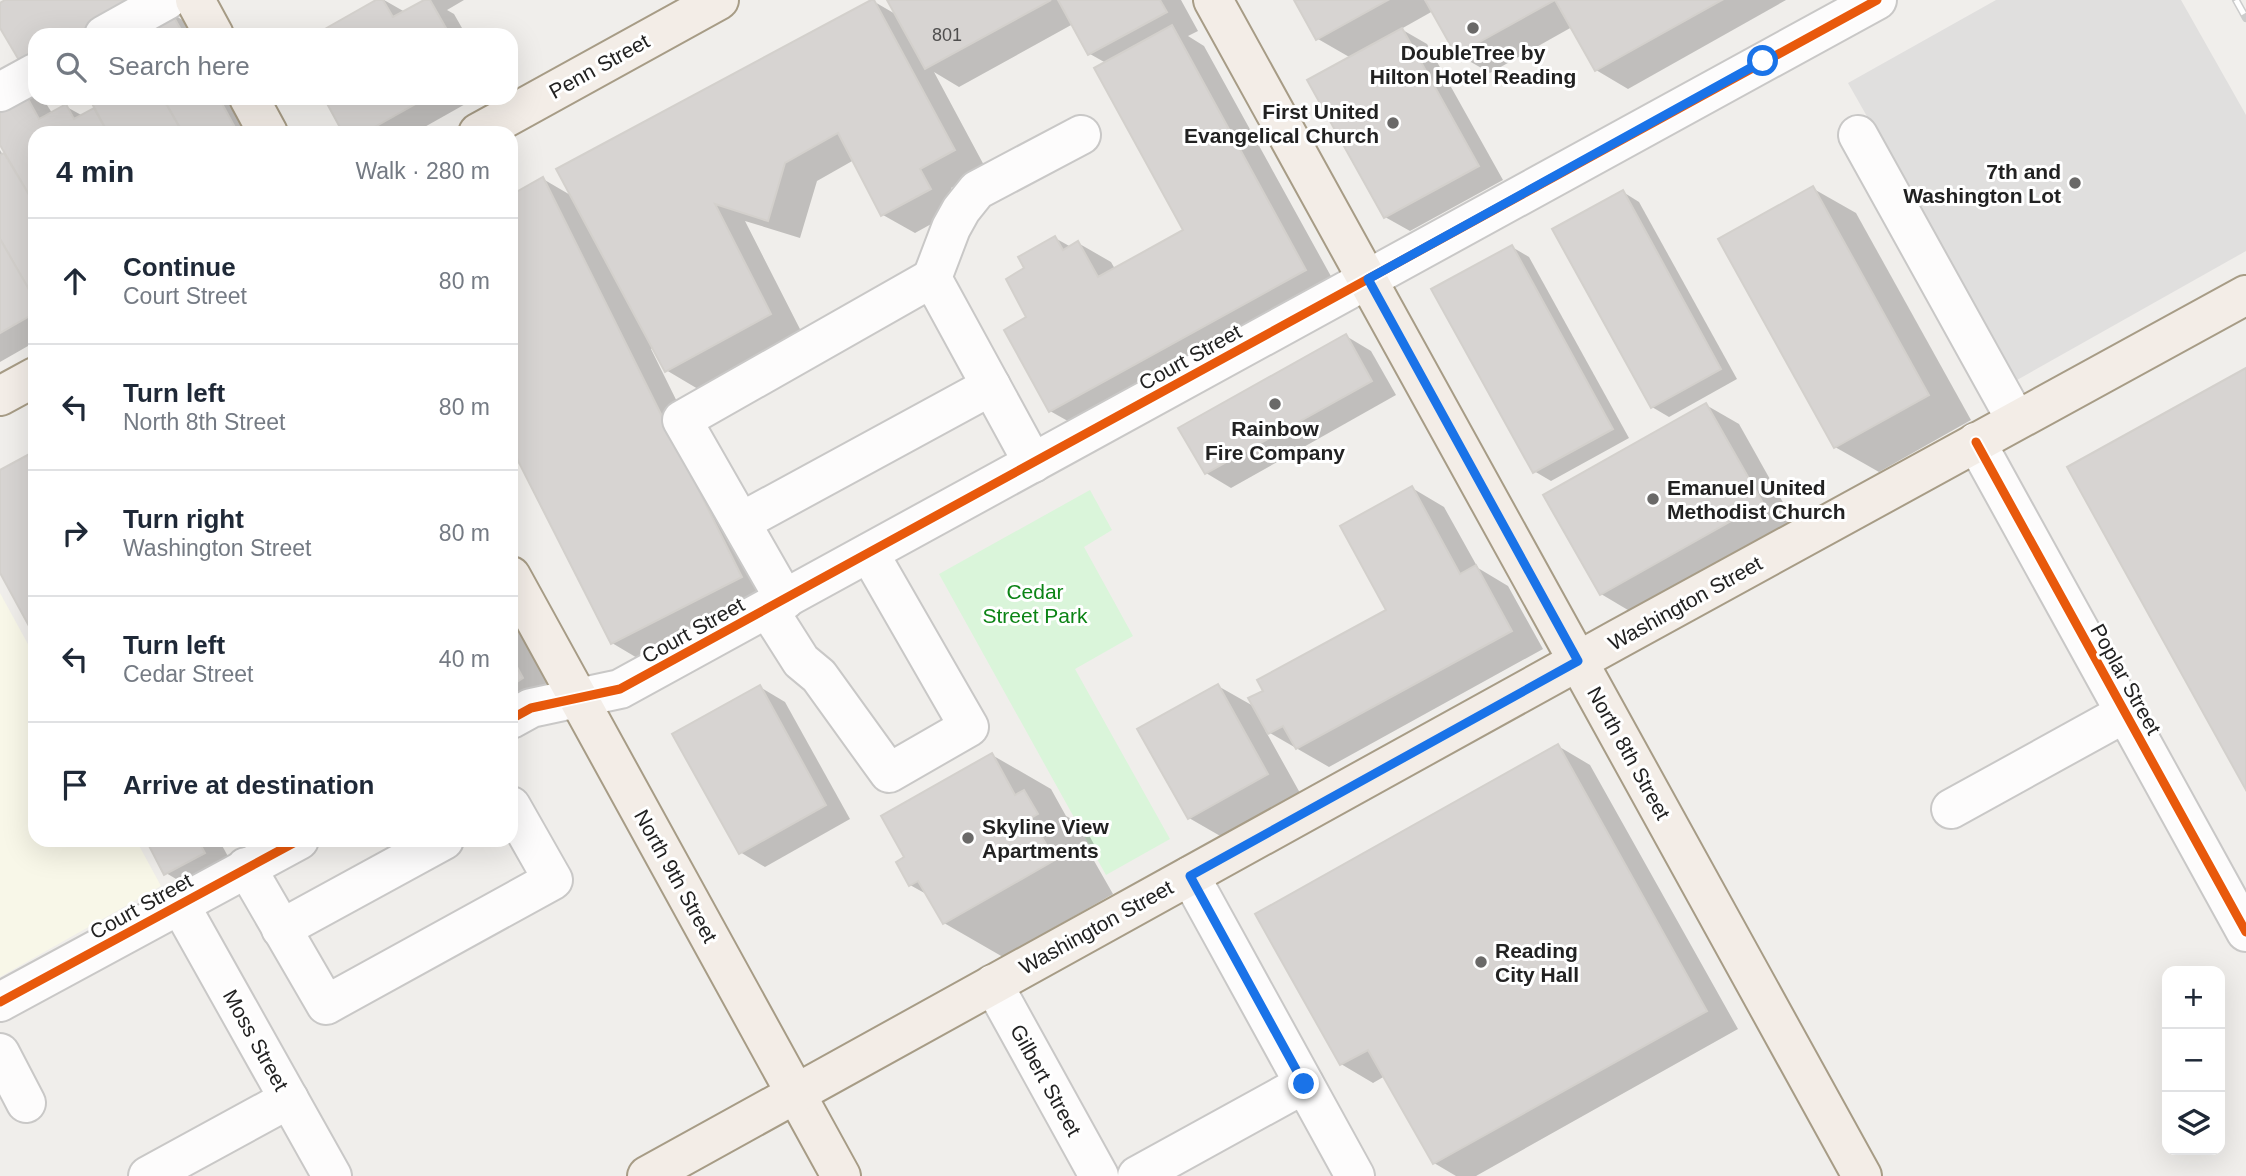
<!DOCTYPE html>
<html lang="en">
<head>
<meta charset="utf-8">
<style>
	body { margin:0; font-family:Arial,sans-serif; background:#f6f6f7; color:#1f2937 }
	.controls { position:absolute; right:21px; bottom:21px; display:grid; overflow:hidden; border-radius:14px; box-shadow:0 7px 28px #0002 }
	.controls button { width:63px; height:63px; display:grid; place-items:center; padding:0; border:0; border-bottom:2px solid #e0e1e3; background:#fff; color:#1f2937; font:35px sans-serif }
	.stop { position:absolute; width:21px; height:21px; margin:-16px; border:5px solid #1a73e8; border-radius:50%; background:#fff }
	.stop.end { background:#1a73e8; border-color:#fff; box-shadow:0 2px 7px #0008 }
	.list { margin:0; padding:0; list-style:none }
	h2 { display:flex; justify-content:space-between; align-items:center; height:91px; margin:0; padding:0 28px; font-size:30px }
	h2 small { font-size:23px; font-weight:400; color:#747a83 }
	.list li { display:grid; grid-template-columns:46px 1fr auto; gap:21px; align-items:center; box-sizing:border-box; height:126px; padding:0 28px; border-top:2px solid #e0e1e3 }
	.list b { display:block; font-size:26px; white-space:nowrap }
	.list p { margin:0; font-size:23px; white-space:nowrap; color:#747a83 }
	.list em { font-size:23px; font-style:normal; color:#747a83 }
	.icon { flex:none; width:38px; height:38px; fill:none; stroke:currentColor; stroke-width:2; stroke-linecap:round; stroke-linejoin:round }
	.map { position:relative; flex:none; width:2246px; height:1176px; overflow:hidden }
	.search { position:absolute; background:#fff; box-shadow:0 7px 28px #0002; left:28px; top:28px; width:490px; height:77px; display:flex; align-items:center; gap:18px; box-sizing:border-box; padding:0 24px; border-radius:21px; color:#747a83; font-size:26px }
	.panel { position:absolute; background:#fff; box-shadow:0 7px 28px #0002; left:28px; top:126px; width:490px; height:721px; border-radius:21px }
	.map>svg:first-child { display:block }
	.education { fill:#f8f7e8 }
	.park { fill:#daf5da }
	.parking { fill:#e0dfde }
	.shadow { fill:#0003 }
	.building { fill:#d7d4d2; stroke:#d3d0cc; stroke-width:2 }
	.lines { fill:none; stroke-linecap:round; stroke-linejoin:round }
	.minor-casing { stroke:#c9c8c7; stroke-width:42 }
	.major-casing { stroke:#a79c86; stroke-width:42 }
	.minor { stroke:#fdfcfc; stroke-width:38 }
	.major { stroke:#f3ede7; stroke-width:38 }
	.rail-casing { stroke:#ccc; stroke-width:8 }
	.rail { stroke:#fff; stroke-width:5; stroke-dasharray:16; stroke-linecap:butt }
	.cycleway-casing { stroke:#fff; stroke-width:13 }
	.cycleway { stroke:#e8590c; stroke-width:9 }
	.route { stroke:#1a73e8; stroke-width:9 }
	.poi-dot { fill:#6a6968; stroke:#fff; stroke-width:2.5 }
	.labels { text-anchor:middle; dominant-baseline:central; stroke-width:6; stroke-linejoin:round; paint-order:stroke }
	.number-label { font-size:18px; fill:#4f4e4e }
	.poi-label { font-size:21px; font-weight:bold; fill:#222; stroke:#fff; text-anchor:start }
	.street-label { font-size:21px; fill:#222; stroke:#fff }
	.park-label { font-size:21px; fill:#0c8416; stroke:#fff }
</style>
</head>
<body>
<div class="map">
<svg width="2246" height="1176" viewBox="0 0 2246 1176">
	<rect width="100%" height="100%" fill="#f0eeeb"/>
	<path class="education" d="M0 593 35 657V840H136L161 886 0 977Z"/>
	<path class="park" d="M1090 490 1112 530 1084 547 1133 636 1075 669 1170 839 1106 875 939 574Z"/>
	<path class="parking" d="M1996 0H2181L2246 115V251L2017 380 1848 83Z"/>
	<g class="shadow">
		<path d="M9 0 169 12 196 28 200 35H35L0 24V5Z"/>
		<path d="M379 0H384L405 12 425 1 423 0H464L447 10 454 14 466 35H328Z"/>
		<path d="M889 0H1181L1198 31 1188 36 1204 46 1338 289 1082 429 1050 411 1029 318 1026 269 1055 238 1071 247 1078 243 1111 262 1115 269 1185 231 1106 63 1090 54 1073 24 959 87 934 72 986 169 951 188 962 207 915 233 883 215 854 160 817 181 800 238 745 221 802 333 698 389 666 370 654 347 651 349 773 596 644 662 612 643 511 443V197L543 179 572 196 873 1 897 15Z"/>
		<path d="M1296 0H1786L1628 89 1596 70 1572 27 1490 73 1457 54 1433 11 1401 29 1427 44 1503 180 1410 231 1385 217 1351 58 1318 39Z"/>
		<path d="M22 90 47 105 52 113 65 106 83 116 97 108 91 98H235L254 133H35V342L0 362V150L3 155 6 153 0 141Z"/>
		<path d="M326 98H476L414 133H345Z"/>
		<path d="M1812 188 1856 213 1971 420 1879 472 1835 447Z"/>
		<path d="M1623 192 1639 202 1737 379 1669 417 1652 407Z"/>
		<path d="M1512 247 1529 257 1629 438 1551 481 1534 471Z"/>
		<path d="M1346 336 1371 351 1396 395 1231 488 1206 473Z"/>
		<path d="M1706 405 1739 424 1794 522 1633 613 1601 594Z"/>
		<path d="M1412 488 1444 507 1478 568 1508 586 1543 649 1329 767 1265 730 1300 793 1222 837 1189 818 1218 686 1255 707 1265 691 1388 610Z"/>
		<path d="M511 618 555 697 511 722Z"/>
		<path d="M760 687 785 702 850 819 765 867 740 852Z"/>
		<path d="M1558 746 1590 765 1738 1029 1476 1176H1456L1434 1163 1385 1076 1373 1083 1341 1064Z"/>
		<path d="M992 755 1051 789 1066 816 1084 826 1096 848 1089 852 1113 894 1003 957 944 923 928 895 910 885 907 858Z"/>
		<path d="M148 840H219L236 871 198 892 166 873Z"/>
	</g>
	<g class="building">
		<path d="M5 0H142L80 35H35V60L23 67 0 28V3Z"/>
		<path d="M376 0H383L393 17 424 0H430L450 35H326L323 30Z"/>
		<path d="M871 0H874L955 150 920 169 931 189 881 216 838 133 785 163 768 221 715 204 771 314 665 372 556 169Z"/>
		<path d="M887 0H1051L925 69Z"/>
		<path d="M1058 0H1160L1167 12 1088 55Z"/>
		<path d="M1294 0H1388L1316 40Z"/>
		<path d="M1425 0H1555L1456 55Z"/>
		<path d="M1555 0H1722L1595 71Z"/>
		<path d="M171 12 184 35H129Z"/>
		<path d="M1172 25 1306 270 1049 412 1004 330 1026 317 1006 279 1024 268 1018 257 1055 236 1063 250 1078 241 1098 277 1183 230 1094 68Z"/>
		<path d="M1402 28 1479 166 1384 218 1307 80Z"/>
		<path d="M22 88 39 119 66 104 74 119 94 108 108 133H35V205L0 145V100Z"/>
		<path d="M89 98H163L183 133H108Z"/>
		<path d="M163 98H219L238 133H183Z"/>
		<path d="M324 98H426L364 133H343Z"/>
		<path d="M4 153 35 205V300L0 239V155Z"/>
		<path d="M543 177 742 577 611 644 511 447V195Z"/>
		<path d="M1813 186 1929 395 1834 448 1718 239Z"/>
		<path d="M1623 190 1721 369 1651 408 1552 229Z"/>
		<path d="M0 239 35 300V313L0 333Z"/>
		<path d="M1512 245 1613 429 1533 473 1431 289Z"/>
		<path d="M1346 334 1372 381 1205 474 1178 428Z"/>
		<path d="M2246 368V790L2067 467Z"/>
		<path d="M1706 403 1763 503 1600 595 1543 495Z"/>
		<path d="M35 451V637L0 573V470Z"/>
		<path d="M1412 486 1460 574 1476 565 1512 631 1296 749 1283 726 1268 734 1248 698 1263 691 1257 680 1386 610 1340 526Z"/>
		<path d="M511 656 523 678 511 686Z"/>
		<path d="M1218 684 1268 774 1188 819 1137 729Z"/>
		<path d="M760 685 826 805 739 854 672 734Z"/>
		<path d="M1558 744 1707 1011 1433 1164 1368 1050 1340 1065 1255 914Z"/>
		<path d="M992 753 1015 795 1024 790 1038 814 1031 818 1055 860 943 924 918 881 909 886 896 862 904 857 881 816Z"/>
		<path d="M146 840H198L205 853 164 875Z"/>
	</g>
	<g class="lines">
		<defs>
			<g id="minor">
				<path d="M104 35 167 0"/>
				<path d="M0 92 35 73"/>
				<path d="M1858 135 2016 420"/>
				<path d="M932 278 951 228 961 210 977 190 1081 135"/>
				<path d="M1976 442 2246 932"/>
				<path d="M741 522 991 386"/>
				<path d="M785 600 682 420 932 278 1033 463"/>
				<path d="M768 609 801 661 819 676 889 773 969 727 869 553"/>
				<path d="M511 719 531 708 620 689 1877 0"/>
				<path d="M1951 809 2125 713"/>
				<path d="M246 867 326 1005 553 880 511 806"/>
				<path d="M1190 876 1355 1176"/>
				<path d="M180 905 332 1176"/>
				<path d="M281 929 444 840"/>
				<path d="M993 984 1099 1176"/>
				<path d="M0 1002 299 840"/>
				<path d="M0 1053 26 1103"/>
				<path d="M148 1176 289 1099"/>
				<path d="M1137 1176 1304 1084"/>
			</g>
			<g id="major">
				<path d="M195 0 214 35"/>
				<path d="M1213 0 1862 1176"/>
				<path d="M249 98 268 133"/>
				<path d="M478 133 719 0"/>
				<path d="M0 396 35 377"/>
				<path d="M511 576 841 1176"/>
				<path d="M647 1176 1618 639 2246 295"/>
			</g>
		</defs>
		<use href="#minor" class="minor-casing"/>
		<use href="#major" class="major-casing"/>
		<use href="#minor" class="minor"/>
		<use href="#major" class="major"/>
		<defs>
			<path id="rail" d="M2236 0 2246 18"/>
		</defs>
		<use href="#rail" class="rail-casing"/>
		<use href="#rail" class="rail"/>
		<defs>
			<g id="cycleway">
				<path d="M1976 442 2246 932"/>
				<path d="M511 719 531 708 620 689 1877 0"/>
				<path d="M0 1002 299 840"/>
			</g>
		</defs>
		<use href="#cycleway" class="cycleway-casing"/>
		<use href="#cycleway" class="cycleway"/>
	</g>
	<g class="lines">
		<path class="route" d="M1304 1084 1190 876 1578 661 1368 279 1763 61"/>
	</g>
	<g class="poi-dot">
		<circle cx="1473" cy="28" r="7"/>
		<circle cx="1393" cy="123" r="7"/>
		<circle cx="2075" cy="183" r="7"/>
		<circle cx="1275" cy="404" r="7"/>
		<circle cx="1653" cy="499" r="7"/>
		<circle cx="968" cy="838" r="7"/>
		<circle cx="1481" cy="962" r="7"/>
	</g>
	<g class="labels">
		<g class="number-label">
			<text x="947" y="35">801</text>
		</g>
		<g class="poi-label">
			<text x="1473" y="52" text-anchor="middle">DoubleTree by<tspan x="1473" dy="24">Hilton Hotel Reading</tspan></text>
			<text x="1379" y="111" text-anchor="end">First United<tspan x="1379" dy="24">Evangelical Church</tspan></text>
			<text x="2061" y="171" text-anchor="end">7th and<tspan x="2061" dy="24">Washington Lot</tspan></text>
			<text x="1275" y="428" text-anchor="middle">Rainbow<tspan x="1275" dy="24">Fire Company</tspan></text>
			<text x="1667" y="487">Emanuel United<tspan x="1667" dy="24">Methodist Church</tspan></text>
			<text x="982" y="826">Skyline View<tspan x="982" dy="24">Apartments</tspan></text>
			<text x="1495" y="950">Reading<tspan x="1495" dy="24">City Hall</tspan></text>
		</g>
		<g class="street-label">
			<text transform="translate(599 66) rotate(-29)">Penn Street</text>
			<text transform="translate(1190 357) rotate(-29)">Court Street</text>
			<text transform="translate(1685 603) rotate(-29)">Washington Street</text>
			<text transform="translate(693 630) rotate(-29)">Court Street</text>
			<text transform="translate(2126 679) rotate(61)">Poplar Street</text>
			<text transform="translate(1629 753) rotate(61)">North 8th Street</text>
			<text transform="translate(676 876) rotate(61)">North 9th Street</text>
			<text transform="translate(141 906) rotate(-29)">Court Street</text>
			<text transform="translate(1096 927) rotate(-29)">Washington Street</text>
			<text transform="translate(256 1040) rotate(61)">Moss Street</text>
			<text transform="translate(1046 1080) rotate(61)">Gilbert Street</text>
		</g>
		<g class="park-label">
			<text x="1035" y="591">Cedar<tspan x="1035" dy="24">Street Park</tspan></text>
		</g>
	</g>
</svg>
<div class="controls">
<button>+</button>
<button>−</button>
<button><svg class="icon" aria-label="layers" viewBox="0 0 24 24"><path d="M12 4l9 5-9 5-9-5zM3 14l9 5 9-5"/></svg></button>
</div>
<div class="stop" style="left:1763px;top:61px"></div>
<div class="stop end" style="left:1304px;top:1084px"></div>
<div class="search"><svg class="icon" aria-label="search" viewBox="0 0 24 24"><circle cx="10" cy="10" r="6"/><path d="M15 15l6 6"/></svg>Search here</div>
<section class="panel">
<h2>4 min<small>Walk · 280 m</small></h2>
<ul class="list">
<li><svg class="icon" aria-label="ahead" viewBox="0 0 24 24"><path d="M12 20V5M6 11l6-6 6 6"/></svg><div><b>Continue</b><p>Court Street</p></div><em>80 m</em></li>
<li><svg class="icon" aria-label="left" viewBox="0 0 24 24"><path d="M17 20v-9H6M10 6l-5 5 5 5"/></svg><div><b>Turn left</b><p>North 8th Street</p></div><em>80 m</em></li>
<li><svg class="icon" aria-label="right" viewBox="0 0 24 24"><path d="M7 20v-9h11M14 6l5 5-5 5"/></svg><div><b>Turn right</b><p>Washington Street</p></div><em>80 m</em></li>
<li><svg class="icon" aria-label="left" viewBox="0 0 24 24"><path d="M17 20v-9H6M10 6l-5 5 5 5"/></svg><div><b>Turn left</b><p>Cedar Street</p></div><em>40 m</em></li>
<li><svg class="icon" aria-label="arrive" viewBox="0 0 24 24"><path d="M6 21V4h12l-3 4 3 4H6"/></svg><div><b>Arrive at destination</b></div></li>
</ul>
</section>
</div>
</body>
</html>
